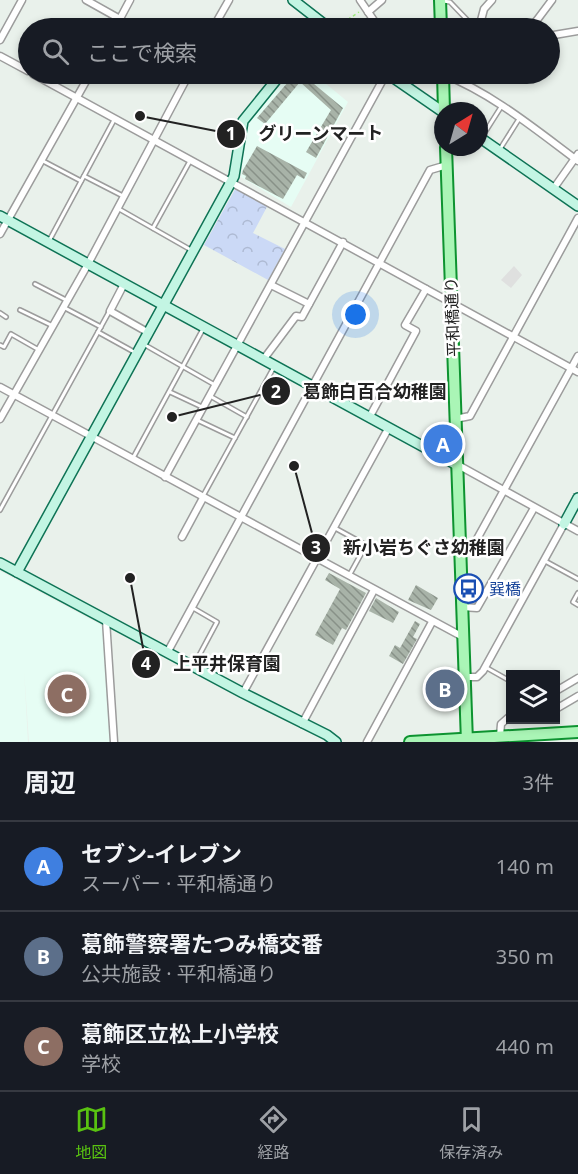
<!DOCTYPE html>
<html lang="ja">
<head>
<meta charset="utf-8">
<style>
	body { margin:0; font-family:"Noto Sans","Noto Sans JP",sans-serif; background:#20242c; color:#f1f3f6 }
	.controls { position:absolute; right:18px; bottom:18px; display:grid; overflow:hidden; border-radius:0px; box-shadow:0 3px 9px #0003 }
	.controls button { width:54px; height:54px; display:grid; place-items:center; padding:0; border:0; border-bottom:2px solid #363941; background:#171b24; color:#f1f3f6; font:30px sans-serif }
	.compass { position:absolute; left:434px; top:102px; width:54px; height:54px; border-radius:50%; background:#171b24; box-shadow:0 3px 9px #0003; rotate:37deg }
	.you { position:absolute; left:356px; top:315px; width:21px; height:21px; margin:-15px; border:4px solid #fff; border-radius:50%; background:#1a73e8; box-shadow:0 0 0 9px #1a73e833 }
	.badge { display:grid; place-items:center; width:39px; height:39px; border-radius:50%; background:#59c211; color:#fff; font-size:20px; font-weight:700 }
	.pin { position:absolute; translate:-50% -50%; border:3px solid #fff; box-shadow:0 2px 6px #0006 }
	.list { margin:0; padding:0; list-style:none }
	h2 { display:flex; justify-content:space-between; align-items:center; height:78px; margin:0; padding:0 24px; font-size:26px }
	h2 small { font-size:20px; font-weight:400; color:#9ea1a6 }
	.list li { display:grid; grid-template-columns:39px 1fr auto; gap:18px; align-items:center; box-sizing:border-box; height:90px; padding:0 24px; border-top:2px solid #363941 }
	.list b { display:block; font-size:22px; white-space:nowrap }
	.list p { margin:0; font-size:20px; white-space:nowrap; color:#9ea1a6 }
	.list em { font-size:20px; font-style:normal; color:#9ea1a6 }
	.icon { flex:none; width:33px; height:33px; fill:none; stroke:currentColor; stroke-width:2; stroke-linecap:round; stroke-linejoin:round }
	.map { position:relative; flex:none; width:578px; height:742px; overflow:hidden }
	.search { position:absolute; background:#171b24; box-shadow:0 3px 9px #0003; left:18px; right:18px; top:18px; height:66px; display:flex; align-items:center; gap:15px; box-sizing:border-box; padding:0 21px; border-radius:33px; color:#9ea1a6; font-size:22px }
	.sheet { height:348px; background:#171b24 }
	nav { display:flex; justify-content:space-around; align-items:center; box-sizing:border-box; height:84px; border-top:2px solid #363941; background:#171b24; font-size:16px; color:#9ea1a6 }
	nav a { display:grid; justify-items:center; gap:3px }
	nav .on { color:#59c211 }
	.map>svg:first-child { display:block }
	.residential { fill:#dfe0df }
	.education { fill:#e6fdf4 }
	.park { fill:url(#park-crowns) }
	.building { fill:url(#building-back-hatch) }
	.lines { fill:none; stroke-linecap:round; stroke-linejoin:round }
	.lane-casing { stroke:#9c9c9c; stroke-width:6 }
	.street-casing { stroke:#9c9c9c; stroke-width:9 }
	.secondary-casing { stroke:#0e7355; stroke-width:12 }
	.primary-casing { stroke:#0d9330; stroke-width:14 }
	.path { stroke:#9fef7c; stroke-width:1.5; stroke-dasharray:3 3; stroke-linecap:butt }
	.lane { stroke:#fff; stroke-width:3 }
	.street { stroke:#fff; stroke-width:6 }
	.secondary { stroke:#c3f5e3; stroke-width:9 }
	.primary { stroke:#aaf5b6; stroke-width:10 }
	.labels { text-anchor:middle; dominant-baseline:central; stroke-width:5; stroke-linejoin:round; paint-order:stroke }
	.street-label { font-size:16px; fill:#222; stroke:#fff }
	.transit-label { font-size:16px; fill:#164399; stroke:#fff; text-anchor:start }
	.leader { fill:none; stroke:#222; stroke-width:2 }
	.callout-dot { fill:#222; stroke:#fff; stroke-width:2 }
	.mark-label { font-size:18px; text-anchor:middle; font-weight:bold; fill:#fff }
	.callout-label { font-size:18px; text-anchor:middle; font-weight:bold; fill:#222; stroke:#fff; stroke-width:5; stroke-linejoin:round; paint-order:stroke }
</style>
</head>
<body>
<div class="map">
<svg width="578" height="742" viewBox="0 0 578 742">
	<defs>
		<pattern id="park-crowns" width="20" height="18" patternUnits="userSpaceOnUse" patternTransform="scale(1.5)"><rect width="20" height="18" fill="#cbd9f6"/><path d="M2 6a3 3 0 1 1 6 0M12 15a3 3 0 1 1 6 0" fill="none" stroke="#aebad3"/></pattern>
		<pattern id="building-back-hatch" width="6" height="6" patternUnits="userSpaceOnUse" patternTransform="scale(1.5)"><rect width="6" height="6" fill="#a8b3a8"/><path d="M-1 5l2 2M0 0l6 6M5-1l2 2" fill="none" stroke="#889188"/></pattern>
	</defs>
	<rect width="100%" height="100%" fill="#e9f1eb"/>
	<path class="residential" d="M514 266 522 275 511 288 501 280Z"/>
	<g class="education">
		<path d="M290 74H314L348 102 291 207 241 177 247 123Z"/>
		<path d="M0 571 103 626 112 742H29L24 670 28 742H0Z"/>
	</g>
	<path class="park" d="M237 186 269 203 253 233 285 249 268 280 204 245Z"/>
	<g class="building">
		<path d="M295 74H302L343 108 316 158 306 152 331 110 300 82 265 124 257 118Z"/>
		<path d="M257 146 307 173 304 179 297 175 283 199 245 179 246 176 242 174 243 170Z"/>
		<path d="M329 573 366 593 346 630 342 628 333 645 315 635 340 589 325 580Z"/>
		<path d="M416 585 438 598 431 610 408 600Z"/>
		<path d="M376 598 399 612 393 623 369 611Z"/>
		<path d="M415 621 420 624 413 637 417 639 403 664 389 656 395 645 400 648Z"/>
	</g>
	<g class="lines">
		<defs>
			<g id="lane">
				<path d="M443 1 450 2 475 28"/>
				<path d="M482 137 501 107"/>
				<path d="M500 149 519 119"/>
				<path d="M43 161 81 181"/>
				<path d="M84 176 123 196"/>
				<path d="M119 209 191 250"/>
				<path d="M153 228 190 161"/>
				<path d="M49 241 114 120"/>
				<path d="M35 284 66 300"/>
				<path d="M65 308 101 327"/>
				<path d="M20 310 53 326"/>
				<path d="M0 313 6 317"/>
				<path d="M98 332 136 353"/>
				<path d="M0 345 4 347 11 334 39 350"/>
				<path d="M145 345 215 385"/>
				<path d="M170 392 202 407"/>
				<path d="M210 396 247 417"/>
				<path d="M197 420 235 438"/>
				<path d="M133 458 203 329"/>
				<path d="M203 496 274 367"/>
				<path d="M0 510 109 312"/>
				<path d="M335 528 366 545 350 574"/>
				<path d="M545 561 578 579"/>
				<path d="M578 593 573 602 578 605"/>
				<path d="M193 608 217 622 194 665"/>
				<path d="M487 668 510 681"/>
			</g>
			<g id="street">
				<path d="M86 0 120 19"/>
				<path d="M360 0 379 28"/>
				<path d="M368 12 382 0"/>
				<path d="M115 28 130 0"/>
				<path d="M213 28 229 0"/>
				<path d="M479 28 484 9 492 0"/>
				<path d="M531 28 552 0"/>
				<path d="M550 39 554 35 578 31"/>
				<path d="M0 40 22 0"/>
				<path d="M0 56 28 71"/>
				<path d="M33 74 578 372"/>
				<path d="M443 74C493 94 535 129 578 161"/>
				<path d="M554 188 578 154"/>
				<path d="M0 234 90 74"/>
				<path d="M124 284 110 311 149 333"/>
				<path d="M271 285 309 304"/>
				<path d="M263 360 296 316 302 317 343 242"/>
				<path d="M0 387 463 637"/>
				<path d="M369 418 416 331 405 325 426 289"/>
				<path d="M0 419 88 264 189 74"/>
				<path d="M455 419 470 416 578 218"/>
				<path d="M458 465 578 531"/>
				<path d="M165 477 386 74"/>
				<path d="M182 537 203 498"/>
				<path d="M460 546 474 544 477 539 578 356"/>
				<path d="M462 607 477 608 534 508"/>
				<path d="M106 620 114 742"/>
				<path d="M167 653 430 170 447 165"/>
				<path d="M466 677H477L483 671 564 524"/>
				<path d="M556 691 578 678"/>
				<path d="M243 693 388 429"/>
				<path d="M556 709 578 696"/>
				<path d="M302 724 374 590"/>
				<path d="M500 736 501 724 510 716"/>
				<path d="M367 742 432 622"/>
			</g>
			<g id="secondary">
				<path d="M293 0 329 28"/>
				<path d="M388 74 443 112"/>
				<path d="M479 137 578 206"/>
				<path d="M0 216 457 465"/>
				<path d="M564 524 578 498"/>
				<path d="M0 563 243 693 327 735 336 742"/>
				<path d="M17 572 231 182 234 176 243 121 281 74"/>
			</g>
			<g id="primary">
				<path d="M440 0 441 28"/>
				<path d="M443 74 444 111"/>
				<path d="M446 147 467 742"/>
				<path d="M410 742 578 732"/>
			</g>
		</defs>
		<use href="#lane" class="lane-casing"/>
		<use href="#street" class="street-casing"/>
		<use href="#secondary" class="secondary-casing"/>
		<use href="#primary" class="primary-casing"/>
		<path class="path" d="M338 26 359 12"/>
		<use href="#lane" class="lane"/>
		<use href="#street" class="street"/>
		<use href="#secondary" class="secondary"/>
		<use href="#primary" class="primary"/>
	</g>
	<defs>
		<symbol id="bus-ring" viewBox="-11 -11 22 22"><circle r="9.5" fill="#fff" stroke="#1a4fb4" stroke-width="1.5"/><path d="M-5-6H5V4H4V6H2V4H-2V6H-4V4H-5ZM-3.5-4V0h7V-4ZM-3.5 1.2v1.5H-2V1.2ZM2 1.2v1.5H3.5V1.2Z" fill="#1a4fb4"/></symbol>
	</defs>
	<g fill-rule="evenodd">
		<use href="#bus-ring" x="452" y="572" width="33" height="33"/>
	</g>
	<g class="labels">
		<g class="street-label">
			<text transform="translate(452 317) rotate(-92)">平和橋通り</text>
		</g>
		<g class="transit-label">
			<text x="489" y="589">巽橋</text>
		</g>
	</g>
	<path class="leader" d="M140 116L231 134M172 417L276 391M294 466L316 548M130 578L146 664"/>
	<g class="callout-dot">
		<circle cx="140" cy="116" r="6"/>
		<circle cx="172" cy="417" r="6"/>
		<circle cx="294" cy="466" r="6"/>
		<circle cx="130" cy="578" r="6"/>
		<circle cx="231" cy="134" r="15"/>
		<circle cx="276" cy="391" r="15"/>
		<circle cx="316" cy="548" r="15"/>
		<circle cx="146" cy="664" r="15"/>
	</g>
	<g class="mark-label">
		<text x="231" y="140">1</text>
		<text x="276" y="398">2</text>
		<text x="316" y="554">3</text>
		<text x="146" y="670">4</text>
	</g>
	<g class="callout-label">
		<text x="321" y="140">グリーンマート</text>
		<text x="375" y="398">葛飾白百合幼稚園</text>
		<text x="424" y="554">新小岩ちぐさ幼稚園</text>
		<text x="227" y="670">上平井保育園</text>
	</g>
</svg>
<div class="controls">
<button><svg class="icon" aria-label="layers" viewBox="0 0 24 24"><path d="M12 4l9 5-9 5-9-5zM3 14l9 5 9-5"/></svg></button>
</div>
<svg class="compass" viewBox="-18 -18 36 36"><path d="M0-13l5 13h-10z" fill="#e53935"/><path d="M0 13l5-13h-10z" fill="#9ea1a6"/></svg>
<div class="you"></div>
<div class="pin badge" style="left:443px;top:444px;background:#3f7fe0">A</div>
<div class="pin badge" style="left:445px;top:689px;background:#5c6f8a">B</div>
<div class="pin badge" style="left:67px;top:694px;background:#8d6e63">C</div>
<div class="search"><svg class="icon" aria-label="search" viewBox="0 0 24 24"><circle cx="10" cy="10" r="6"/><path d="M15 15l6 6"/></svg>ここで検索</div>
</div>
<section class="sheet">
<h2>周辺<small>3件</small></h2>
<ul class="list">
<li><span class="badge" style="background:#3f7fe0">A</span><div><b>セブン-イレブン</b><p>スーパー · 平和橋通り</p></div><em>140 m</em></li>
<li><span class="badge" style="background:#5c6f8a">B</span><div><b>葛飾警察署たつみ橋交番</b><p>公共施設 · 平和橋通り</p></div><em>350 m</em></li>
<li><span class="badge" style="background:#8d6e63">C</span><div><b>葛飾区立松上小学校</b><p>学校</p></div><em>440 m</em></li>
</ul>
</section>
<nav>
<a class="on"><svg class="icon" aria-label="map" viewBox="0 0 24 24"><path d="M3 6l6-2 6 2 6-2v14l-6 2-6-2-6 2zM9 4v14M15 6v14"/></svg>地図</a>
<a><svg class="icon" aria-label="directions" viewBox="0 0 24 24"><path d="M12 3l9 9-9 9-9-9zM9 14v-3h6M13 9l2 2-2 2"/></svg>経路</a>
<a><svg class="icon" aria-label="saved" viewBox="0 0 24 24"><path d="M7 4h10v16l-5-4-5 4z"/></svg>保存済み</a>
</nav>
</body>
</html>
